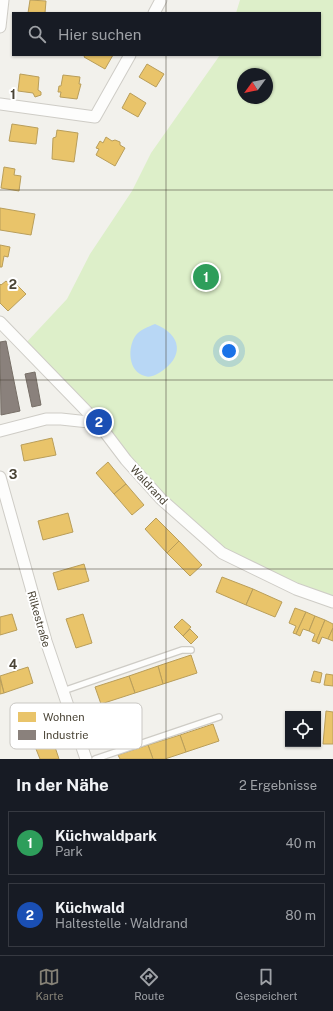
<!DOCTYPE html>
<html lang="de">
<head>
<meta charset="utf-8">
<style>
	body { margin:0; font-family:"Public Sans",sans-serif; background:#20242c; color:#f1f3f6 }
	.controls { position:absolute; right:12px; bottom:12px; display:grid; overflow:hidden; border-radius:0px; box-shadow:0 1px 3px #0004 }
	.controls button { width:36px; height:36px; display:grid; place-items:center; padding:0; border:0; border-bottom:1px solid #363941; background:#171b24; color:#f1f3f6; font:20px sans-serif }
	.compass { position:absolute; left:237px; top:68px; width:36px; height:36px; border-radius:50%; background:#171b24; box-shadow:0 1px 3px #0004; rotate:237deg }
	.you { position:absolute; left:229px; top:351px; width:14px; height:14px; margin:-10px; border:3px solid #fff; border-radius:50%; background:#1a73e8; box-shadow:0 0 0 6px #1a73e833 }
	.badge { display:grid; place-items:center; width:26px; height:26px; border-radius:50%; background:#858176; color:#fff; font-size:13px; font-weight:700 }
	.pin { position:absolute; translate:-50% -50%; border:2px solid #fff; box-shadow:0 1px 4px #0006 }
	.list { margin:0; padding:0; list-style:none }
	h2 { display:flex; justify-content:space-between; align-items:center; height:52px; margin:0; padding:0 16px; font-size:17px }
	h2 small { font-size:13px; font-weight:400; color:#9ea1a6 }
	.list li { display:grid; grid-template-columns:26px 1fr auto; gap:12px; align-items:center; box-sizing:border-box; height:64px; margin:0 8px 8px; padding:0 8px; border:1px solid #363941; border-radius:0px }
	.list b { display:block; font-size:15px; white-space:nowrap }
	.list p { margin:0; font-size:13px; white-space:nowrap; color:#9ea1a6 }
	.list em { font-size:13px; font-style:normal; color:#9ea1a6 }
	.icon { flex:none; width:22px; height:22px; fill:none; stroke:currentColor; stroke-width:2; stroke-linecap:round; stroke-linejoin:round }
	.map { position:relative; flex:none; width:333px; height:759px; overflow:hidden }
	.search { position:absolute; background:#171b24; box-shadow:0 1px 3px #0004; left:12px; right:12px; top:12px; height:44px; display:flex; align-items:center; gap:10px; box-sizing:border-box; padding:0 14px; border-radius:0px; color:#9ea1a6; font-size:15px }
	.sheet { height:196px; background:#171b24 }
	nav { display:flex; justify-content:space-around; align-items:center; box-sizing:border-box; height:56px; border-top:1px solid #363941; background:#171b24; font-size:11px; color:#9ea1a6 }
	nav a { display:grid; justify-items:center; gap:2px }
	nav .on { color:#858176 }
	.map>svg:first-child { display:block }
	.green { fill:#ddefc9; fill-rule:evenodd }
	.water { fill:#b8d7f5 }
	.homes { fill:#e9c46a; stroke:#b99e5a }
	.industry { fill:#8a817c; stroke:#776f67 }
	.lines { fill:none; stroke-linecap:round; stroke-linejoin:round }
	.lane-casing { stroke:#ceccc6; stroke-width:8 }
	.street-casing { stroke:#ceccc6; stroke-width:13 }
	.lane { stroke:#fdfdfc; stroke-width:5.5 }
	.street { stroke:#fdfdfc; stroke-width:11 }
	.grid { fill:none; stroke:#4a4436; stroke-width:1; stroke-opacity:0.55 }
	.labels { text-anchor:middle; dominant-baseline:central; stroke-width:4; stroke-linejoin:round; paint-order:stroke }
	.street-label { font-size:11px; fill:#4a4436; stroke:#fff }
	.key { fill:#fff; stroke:#c9c7c3; stroke-width:1 }
	.key-label { font-size:11px; fill:#4a4436 }
	.grid-label { font-size:13px; text-anchor:middle; font-weight:bold; fill:#4a4436; stroke:#fff; stroke-width:4; stroke-linejoin:round; paint-order:stroke }
</style>
</head>
<body>
<div class="map">
<svg width="333" height="759" viewBox="0 0 333 759">
	<rect width="100%" height="100%" fill="#f2f1ec"/>
	<path class="green" d="M240 0H333V598L300 586 224 548 163 495 24 345 67 299 90 254 132 191 151 153 220 55H320V13H236ZM243 74H267V98H243Z"/>
	<path class="water" d="M155 324C182 335 185 357 159 373 155 375 150 378 145 376 128 372 127 347 136 335 141 329 148 327 155 324Z"/>
	<g class="homes">
		<path d="M30 0 46 1 45 13H28Z"/>
		<path d="M85 55H113L105 69 84 57Z"/>
		<path d="M147 64 164 74 156 87 139 77Z"/>
		<path d="M20 74 39 77 38 90 41 92V95L35 97 33 93 18 91Z"/>
		<path d="M63 75 80 77 79 84H81L77 99 60 97 61 92H58L59 86H61Z"/>
		<path d="M130 93 146 103 138 117 122 108Z"/>
		<path d="M12 124 38 128 36 144 9 141Z"/>
		<path d="M57 130 78 133 74 162 52 159 53 138 56 137Z"/>
		<path d="M106 137 112 141 115 140 120 142V145L125 148 115 166 96 155 99 149 96 148 100 141 103 143Z"/>
		<path d="M4 167 15 169 14 175 21 176 19 191 1 188Z"/>
		<path d="M0 208 35 214 31 235 0 230Z"/>
		<path d="M0 245 10 247 8 257 4 256 2 267H0Z"/>
		<path d="M6 281 12 286 15 283 26 294 8 311 0 303V284L1 285Z"/>
		<path d="M52 438 56 455 24 461 21 445Z"/>
		<path d="M108 462 126 484 114 494 96 473Z"/>
		<path d="M126 484 144 505 132 515 114 494Z"/>
		<path d="M68 513 73 532 43 540 38 521Z"/>
		<path d="M156 518 179 541 167 553 145 529Z"/>
		<path d="M179 541 202 565 190 576 167 553Z"/>
		<path d="M84 564 89 581 58 590 53 573Z"/>
		<path d="M222 577 253 589 246 605 216 592Z"/>
		<path d="M253 589 282 602 275 617 246 605Z"/>
		<path d="M295 608 306 612 296 634 293 633 296 626 289 623Z"/>
		<path d="M306 612 315 616 309 631 303 629 300 636 296 634Z"/>
		<path d="M12 614 17 630 0 635V617Z"/>
		<path d="M83 614 92 643 76 648 66 619Z"/>
		<path d="M315 616 325 620 316 642 312 641 315 634 309 631Z"/>
		<path d="M182 619 191 627 183 636 174 627Z"/>
		<path d="M325 620 333 624V628L328 639 322 637 319 644 316 642Z"/>
		<path d="M333 628V641L328 639Z"/>
		<path d="M190 629 198 637 191 644 183 636Z"/>
		<path d="M191 655 197 673 163 684 158 666Z"/>
		<path d="M158 666 163 684 135 693 129 676Z"/>
		<path d="M28 667 33 683 4 693 0 676Z"/>
		<path d="M314 671 322 673 320 683 311 681Z"/>
		<path d="M326 674 333 675V686L324 685Z"/>
		<path d="M129 676 135 693 101 704 95 687Z"/>
		<path d="M0 679 4 693 0 694Z"/>
		<path d="M326 711 333 712V744H323Z"/>
		<path d="M213 724 219 741 186 752 180 735Z"/>
		<path d="M180 735 186 752 165 759H153L148 745Z"/>
		<path d="M52 738 59 759H40L34 744Z"/>
		<path d="M148 745 153 759H120L118 755Z"/>
	</g>
	<g class="industry">
		<path d="M6 341 20 411 1 415 0 342Z"/>
		<path d="M35 372 41 405 32 407 25 374Z"/>
	</g>
	<g class="lines">
		<defs>
			<g id="lane">
				<path d="M63 691 182 650H191"/>
				<path d="M95 759 219 717"/>
			</g>
			<g id="street">
				<path d="M154 13 161 0"/>
				<path d="M0 27 3 0"/>
				<path d="M0 104 95 117 130 55"/>
				<path d="M0 322 98 423 126 460 161 499 222 553 296 589 333 602"/>
				<path d="M0 431 46 419H61L98 423"/>
				<path d="M0 477 46 641 86 759"/>
			</g>
		</defs>
		<use href="#lane" class="lane-casing"/>
		<use href="#street" class="street-casing"/>
		<use href="#lane" class="lane"/>
		<use href="#street" class="street"/>
	</g>
	<path class="grid" d="M166 0V13M166 55V759M0 190H333M0 380H333M0 569H333"/>
	<g class="labels">
		<g class="street-label">
			<text transform="translate(149 485) rotate(47)">Waldrand</text>
			<text transform="translate(39 619) rotate(74)">Rilkestraße</text>
		</g>
	</g>
	<rect x="10" y="703" width="132" height="46" rx="6" class="key"/>
	<rect x="18" y="712" width="18" height="10" fill="#e9c46a"/>
	<rect x="18" y="730" width="18" height="10" fill="#8a817c"/>
	<g class="key-label">
		<text x="43" y="721">Wohnen</text>
		<text x="43" y="739">Industrie</text>
	</g>
	<g class="grid-label">
		<text x="13" y="99">1</text>
		<text x="13" y="289">2</text>
		<text x="13" y="479">3</text>
		<text x="13" y="669">4</text>
	</g>
</svg>
<div class="controls">
<button><svg class="icon" aria-label="locate" viewBox="0 0 24 24"><circle cx="12" cy="12" r="6"/><path d="M12 2v4M12 18v4M2 12h4M18 12h4"/></svg></button>
</div>
<svg class="compass" viewBox="-18 -18 36 36"><path d="M0-13l5 13h-10z" fill="#e53935"/><path d="M0 13l5-13h-10z" fill="#9ea1a6"/></svg>
<div class="you"></div>
<div class="pin badge" style="left:206px;top:277px;background:#2e9e5b">1</div>
<div class="pin badge" style="left:99px;top:422px;background:#1a4fb4">2</div>
<div class="search"><svg class="icon" aria-label="search" viewBox="0 0 24 24"><circle cx="10" cy="10" r="6"/><path d="M15 15l6 6"/></svg>Hier suchen</div>
</div>
<section class="sheet">
<h2>In der Nähe<small>2 Ergebnisse</small></h2>
<ul class="list">
<li><span class="badge" style="background:#2e9e5b">1</span><div><b>Küchwaldpark</b><p>Park</p></div><em>40 m</em></li>
<li><span class="badge" style="background:#1a4fb4">2</span><div><b>Küchwald</b><p>Haltestelle · Waldrand</p></div><em>80 m</em></li>
</ul>
</section>
<nav>
<a class="on"><svg class="icon" aria-label="map" viewBox="0 0 24 24"><path d="M3 6l6-2 6 2 6-2v14l-6 2-6-2-6 2zM9 4v14M15 6v14"/></svg>Karte</a>
<a><svg class="icon" aria-label="directions" viewBox="0 0 24 24"><path d="M12 3l9 9-9 9-9-9zM9 14v-3h6M13 9l2 2-2 2"/></svg>Route</a>
<a><svg class="icon" aria-label="saved" viewBox="0 0 24 24"><path d="M7 4h10v16l-5-4-5 4z"/></svg>Gespeichert</a>
</nav>
</body>
</html>
